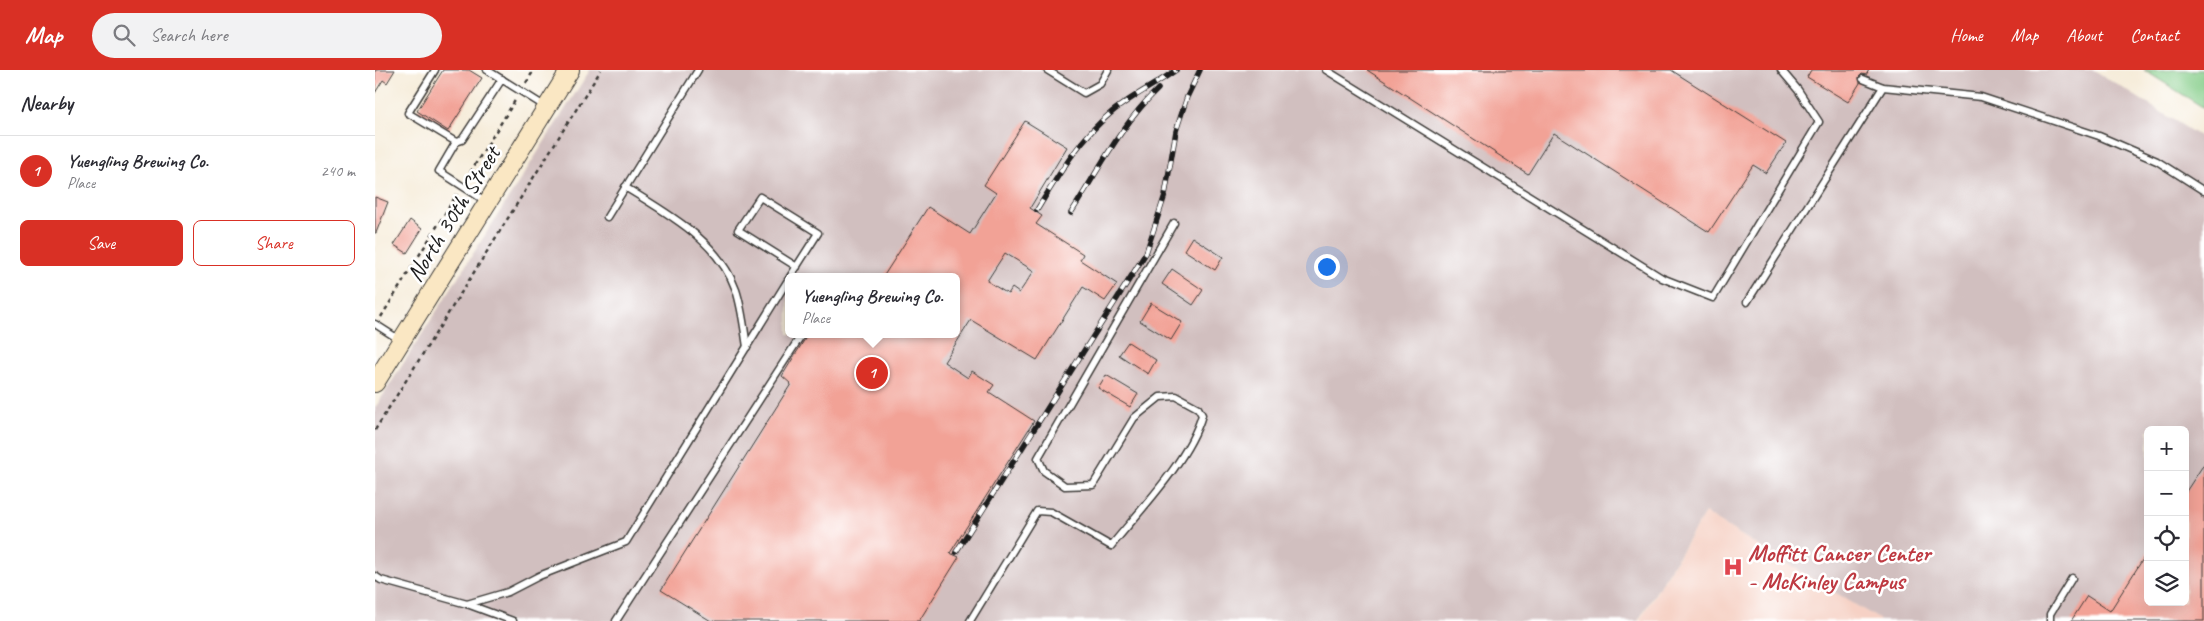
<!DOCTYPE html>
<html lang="en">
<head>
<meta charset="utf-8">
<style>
	body { margin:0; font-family:Caveat,sans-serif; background:#f2f2f3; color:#2b2b33 }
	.controls { position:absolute; right:15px; bottom:15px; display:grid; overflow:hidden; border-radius:8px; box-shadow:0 5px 20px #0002 }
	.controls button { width:45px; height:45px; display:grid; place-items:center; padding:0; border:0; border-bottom:1px solid #e1e1e2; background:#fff; color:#2b2b33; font:25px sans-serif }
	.you { position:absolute; left:951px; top:196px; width:18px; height:18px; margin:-12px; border:4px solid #fff; border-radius:50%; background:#1a73e8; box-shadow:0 0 0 8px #1a73e833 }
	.badge { display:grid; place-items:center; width:32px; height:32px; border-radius:50%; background:#d93025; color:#fff; font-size:16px; font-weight:700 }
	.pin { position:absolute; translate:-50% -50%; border:2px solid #fff; box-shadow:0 1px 5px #0006 }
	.popup { position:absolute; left:410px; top:203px; width:175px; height:65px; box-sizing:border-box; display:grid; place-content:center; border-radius:8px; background:#fff; filter:drop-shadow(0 1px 4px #0005); font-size:16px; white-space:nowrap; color:#7c7c81 }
	.popup b { font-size:19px; color:#2b2b33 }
	.popup::after { content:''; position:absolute; left:50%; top:100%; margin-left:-10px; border:10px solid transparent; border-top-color:#fff }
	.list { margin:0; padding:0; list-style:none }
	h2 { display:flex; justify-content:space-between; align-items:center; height:65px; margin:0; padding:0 20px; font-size:21px }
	h2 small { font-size:16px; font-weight:400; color:#7c7c81 }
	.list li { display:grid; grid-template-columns:32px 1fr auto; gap:15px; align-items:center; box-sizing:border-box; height:70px; padding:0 20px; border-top:1px solid #e1e1e2 }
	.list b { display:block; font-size:19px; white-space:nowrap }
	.list p { margin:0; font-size:16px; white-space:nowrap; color:#7c7c81 }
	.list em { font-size:16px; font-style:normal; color:#7c7c81 }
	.actions { display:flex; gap:10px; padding:15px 20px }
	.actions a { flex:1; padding:11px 0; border:1px solid #d93025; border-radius:8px; text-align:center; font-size:18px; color:#d93025 }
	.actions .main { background:#d93025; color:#fff }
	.icon { flex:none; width:28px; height:28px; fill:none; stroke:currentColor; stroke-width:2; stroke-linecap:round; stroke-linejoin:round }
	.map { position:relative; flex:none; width:1829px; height:551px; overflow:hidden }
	header { display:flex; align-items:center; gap:30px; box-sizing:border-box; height:70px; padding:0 25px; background:#d93025; color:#fff }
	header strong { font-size:24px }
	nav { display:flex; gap:28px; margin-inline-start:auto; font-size:18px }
	.search { width:350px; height:45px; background:#f2f2f3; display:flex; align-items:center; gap:12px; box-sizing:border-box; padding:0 18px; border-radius:28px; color:#7c7c81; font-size:19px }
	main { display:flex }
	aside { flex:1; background:#fff }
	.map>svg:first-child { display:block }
	.built { fill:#f6d1c5 }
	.industrial { fill:#d1bfbf; fill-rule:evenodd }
	.green { fill:#85cd89; stroke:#507452 }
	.building { fill:#f2a296; fill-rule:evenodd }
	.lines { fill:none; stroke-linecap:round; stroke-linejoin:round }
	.lane-casing { stroke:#3d3b38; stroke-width:9 }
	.secondary-casing { stroke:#3d3b38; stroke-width:20 }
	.path { stroke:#3d3b38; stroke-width:2.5; stroke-dasharray:4 4; stroke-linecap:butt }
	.lane { stroke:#fff; stroke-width:6 }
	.secondary { stroke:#fae7c3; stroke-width:18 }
	.rail-casing { stroke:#1c1c1c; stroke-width:5.5 }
	.rail { stroke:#fff; stroke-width:4; stroke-dasharray:11; stroke-linecap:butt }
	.labels { text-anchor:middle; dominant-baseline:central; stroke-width:5; stroke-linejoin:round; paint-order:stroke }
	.street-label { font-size:24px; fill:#1c1c1c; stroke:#fff }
	.health-label { font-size:24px; font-weight:bold; fill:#be3a42; stroke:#fff; text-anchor:start }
</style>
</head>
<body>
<header>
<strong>Map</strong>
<div class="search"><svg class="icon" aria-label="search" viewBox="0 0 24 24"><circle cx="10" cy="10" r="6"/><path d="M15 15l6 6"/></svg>Search here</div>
<nav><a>Home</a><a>Map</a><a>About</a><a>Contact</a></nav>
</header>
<main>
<aside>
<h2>Nearby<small></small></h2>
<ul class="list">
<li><span class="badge">1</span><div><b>Yuengling Brewing Co.</b><p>Place</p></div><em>240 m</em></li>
</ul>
<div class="actions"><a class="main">Save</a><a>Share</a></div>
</aside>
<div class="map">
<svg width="1829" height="551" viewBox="0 0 1829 551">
	<rect width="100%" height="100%" fill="#fff"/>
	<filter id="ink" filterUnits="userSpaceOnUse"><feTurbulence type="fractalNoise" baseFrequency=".02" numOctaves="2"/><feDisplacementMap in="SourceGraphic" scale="10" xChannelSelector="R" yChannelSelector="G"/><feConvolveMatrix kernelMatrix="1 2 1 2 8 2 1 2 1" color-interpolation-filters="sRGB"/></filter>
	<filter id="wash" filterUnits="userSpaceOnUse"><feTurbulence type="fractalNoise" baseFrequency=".0096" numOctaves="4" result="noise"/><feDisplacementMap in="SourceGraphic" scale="20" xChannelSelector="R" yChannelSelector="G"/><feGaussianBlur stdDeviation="1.12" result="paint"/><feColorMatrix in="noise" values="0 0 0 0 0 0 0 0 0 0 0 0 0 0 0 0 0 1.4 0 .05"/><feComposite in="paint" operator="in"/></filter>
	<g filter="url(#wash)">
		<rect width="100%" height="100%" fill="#f6ecd9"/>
		<path class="built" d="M1330 443 1507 551H1264Z"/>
		<path class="industrial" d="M215 0H1719L1829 69V551H1507L1330 443 1263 551H0V338ZM413 207H581V264H413ZM1773 360H1810V532H1773Z"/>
		<path class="green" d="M1769 0H1829V38Z"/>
		<g id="blocks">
			<g class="building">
				<path d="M0 0H20L12 13 8 10 0 23Z"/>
				<path d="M68 0H94L107 8 73 61 42 41Z"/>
				<path d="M992 0H1296L1411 73 1391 103 1378 95 1334 162 1179 63 1153 104Z"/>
				<path d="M1436 0H1494L1491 5 1487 4 1484 7 1485 13 1473 32 1432 7Z"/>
				<path d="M650 51 692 77 655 138 667 146 661 154 708 184 705 190 742 214 730 231 708 217 662 290 596 250 569 292 593 308 597 301 619 315 614 322 659 351 575 483 584 487 544 551H336L286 520 416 314 407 306 433 264H581V207H508L553 137 595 164 621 123 609 115ZM630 183 659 201 644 223 637 218 633 224 612 211Z"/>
				<path d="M0 127 13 132 1 163H0Z"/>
				<path d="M35 150 47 159 32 183 19 175Z"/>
				<path d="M817 167 848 187 840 200 809 180Z"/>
				<path d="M797 199 828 220 818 235 787 214Z"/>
				<path d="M776 233 807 252 796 270 765 251Z"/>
				<path d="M753 272 781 290 773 304 744 285Z"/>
				<path d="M731 305 763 324 755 337 723 318Z"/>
				<path d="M1829 394V551H1696L1712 526 1735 541 1773 481V532H1810V423Z"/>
			</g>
		</g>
	</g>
	<g filter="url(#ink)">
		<use href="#blocks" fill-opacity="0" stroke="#3d3b38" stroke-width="1"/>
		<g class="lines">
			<defs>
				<g id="lane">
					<path d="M60 0 33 43 81 72 87 70 127 9"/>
					<path d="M112 0 171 37"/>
					<path d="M672 0 709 23 725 14 733 0"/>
					<path d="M951 0 1287 208 1338 228 1444 52 1423 20 1406 0"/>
					<path d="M1488 9 1508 17 1606 27 1724 66 1782 91 1829 121"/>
					<path d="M81 72 64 101 112 132"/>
					<path d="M250 117C293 144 343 170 361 220 367 238 369 258 372 277"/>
					<path d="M232 147 323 0"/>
					<path d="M415 207 443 163 385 127 363 160 422 197"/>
					<path d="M1372 232 1508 17"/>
					<path d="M0 254 25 270"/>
					<path d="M0 506 6 510 92 534 138 551"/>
					<path d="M92 534 133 522 164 506 251 472 413 210"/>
					<path d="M241 551 427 264"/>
					<path d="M595 551 662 441 676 442 736 476C766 439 814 390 827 345L823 338 801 326 785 327 759 348 718 415 690 416 669 401 663 388 799 153"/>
					<path d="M1675 551V544L1697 508"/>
				</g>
				<path id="secondary" d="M0 313 195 0"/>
			</defs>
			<use href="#lane" class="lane-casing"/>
			<use href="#secondary" class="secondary-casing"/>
			<g class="path">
				<path d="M151 13 159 0"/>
				<path d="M91 109 141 29"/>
				<path d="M6 247 82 124"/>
				<path d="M0 360 226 0"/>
			</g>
			<use href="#lane" class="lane"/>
			<use href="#secondary" class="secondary"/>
			<defs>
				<g id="rail">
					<path d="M662 140C684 104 704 69 737 42 757 26 780 15 801 0"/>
					<path d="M696 143C723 101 747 53 783 19"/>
					<path d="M581 482 771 183 790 125 801 61 812 27 825 0"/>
				</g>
			</defs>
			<use href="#rail" class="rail-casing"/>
			<use href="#rail" class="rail"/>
		</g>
	</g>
	<defs>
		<symbol id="hospital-bare" viewBox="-9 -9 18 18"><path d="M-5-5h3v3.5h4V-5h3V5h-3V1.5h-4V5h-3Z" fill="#e0444e" stroke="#fff" stroke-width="2.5" paint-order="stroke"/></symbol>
	</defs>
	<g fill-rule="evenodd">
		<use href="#hospital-bare" x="1344" y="483" width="28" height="28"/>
	</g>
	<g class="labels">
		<g class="street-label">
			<text transform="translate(78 144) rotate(-58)">North 30th Street</text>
		</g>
		<g class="health-label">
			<text x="1373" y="483">Moffitt Cancer Center<tspan x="1373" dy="28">- McKinley Campus</tspan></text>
		</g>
	</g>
</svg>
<div class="controls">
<button>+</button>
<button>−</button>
<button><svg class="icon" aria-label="locate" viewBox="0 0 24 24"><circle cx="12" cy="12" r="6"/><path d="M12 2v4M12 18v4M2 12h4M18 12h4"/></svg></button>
<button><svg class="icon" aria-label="layers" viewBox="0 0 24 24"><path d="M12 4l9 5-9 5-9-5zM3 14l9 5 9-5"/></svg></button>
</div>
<div class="you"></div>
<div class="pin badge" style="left:497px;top:303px">1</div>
<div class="popup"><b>Yuengling Brewing Co.</b>Place</div>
</div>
</main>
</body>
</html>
